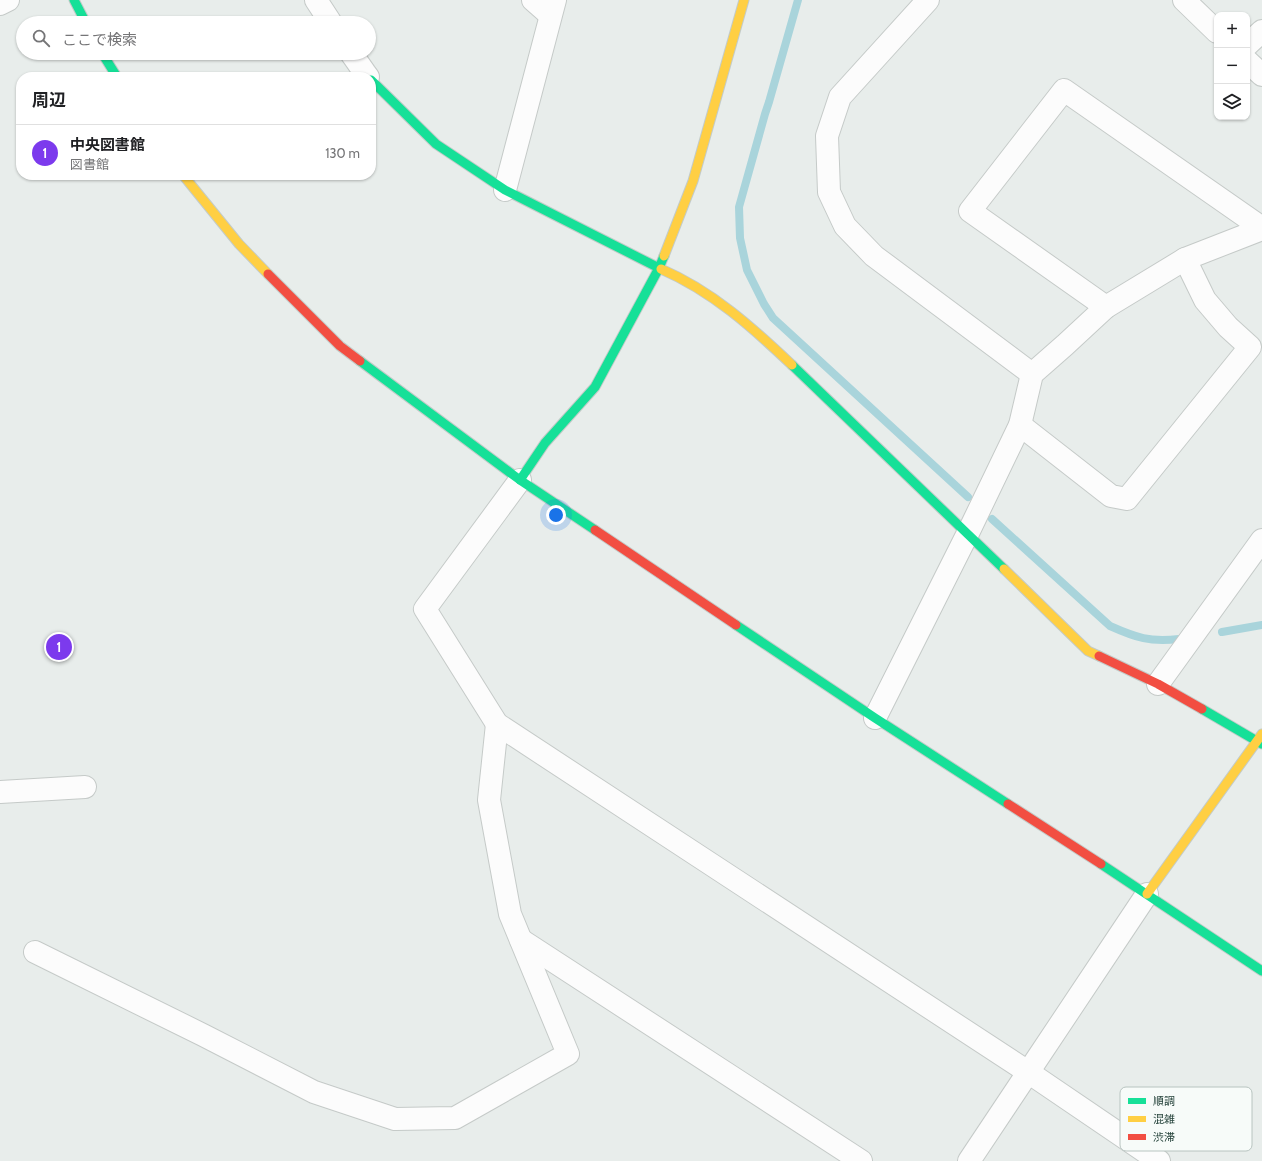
<!DOCTYPE html>
<html lang="ja">
<head>
<meta charset="utf-8">
<style>
	body { margin:0; font-family:Cabin,"Noto Sans JP",sans-serif; background:#f2f2f2; color:#202124 }
	.controls { position:absolute; right:12px; top:12px; display:grid; overflow:hidden; border-radius:8px; box-shadow:0 1px 3px #0004 }
	.controls button { width:36px; height:36px; display:grid; place-items:center; padding:0; border:0; border-bottom:1px solid #e0e0e0; background:#fff; color:#202124; font:20px sans-serif }
	.you { position:absolute; left:556px; top:515px; width:14px; height:14px; margin:-10px; border:3px solid #fff; border-radius:50%; background:#1a73e8; box-shadow:0 0 0 6px #1a73e833 }
	.badge { display:grid; place-items:center; width:26px; height:26px; border-radius:50%; background:#7c3aed; color:#fff; font-size:13px; font-weight:700 }
	.pin { position:absolute; translate:-50% -50%; border:2px solid #fff; box-shadow:0 1px 4px #0006 }
	.list { margin:0; padding:0; list-style:none }
	h2 { display:flex; justify-content:space-between; align-items:center; height:52px; margin:0; padding:0 16px; font-size:17px }
	h2 small { font-size:13px; font-weight:400; color:#757577 }
	.list li { display:grid; grid-template-columns:26px 1fr auto; gap:12px; align-items:center; box-sizing:border-box; height:56px; padding:0 16px; border-top:1px solid #e0e0e0 }
	.list b { display:block; font-size:15px; white-space:nowrap }
	.list p { margin:0; font-size:13px; white-space:nowrap; color:#757577 }
	.list em { font-size:13px; font-style:normal; color:#757577 }
	.icon { flex:none; width:22px; height:22px; fill:none; stroke:currentColor; stroke-width:2; stroke-linecap:round; stroke-linejoin:round }
	.map { position:relative; flex:none; width:1262px; height:1161px; overflow:hidden }
	.search { position:absolute; background:#fff; box-shadow:0 1px 3px #0004; left:16px; top:16px; width:360px; height:44px; display:flex; align-items:center; gap:10px; box-sizing:border-box; padding:0 14px; border-radius:22px; color:#757577; font-size:15px }
	.panel { position:absolute; background:#fff; box-shadow:0 1px 3px #0004; left:16px; top:72px; width:360px; height:108px; border-radius:16px }
	.map>svg:first-child { display:block }
	.lines { fill:none; stroke-linecap:round; stroke-linejoin:round }
	.stream { stroke:#a9d4db; stroke-width:8 }
	.street-casing { stroke:#c5cac8; stroke-width:24 }
	.fast-casing { stroke:#c3cbc8; stroke-width:11 }
	.slow-casing { stroke:#c3cbc8; stroke-width:11 }
	.jam-casing { stroke:#c3cbc8; stroke-width:11 }
	.street { stroke:#fcfcfc; stroke-width:22 }
	.fast { stroke:#16e098; stroke-width:9 }
	.slow { stroke:#ffcf43; stroke-width:9 }
	.jam { stroke:#f24e42; stroke-width:9 }
	.key { fill:#f7fbf9; stroke:#b8c4c0; stroke-width:1 }
	.key-label { font-size:11px; fill:#24423a }
</style>
</head>
<body>
<div class="map">
<svg width="1262" height="1161" viewBox="0 0 1262 1161">
	<rect width="100%" height="100%" fill="#e8edeb"/>
	<g class="lines">
		<g class="stream">
			<path d="M798 0 769 102 765 114 739 207 740 238 747 270 764 304 773 318 968 497"/>
			<path d="M992 519 1110 626C1137 638 1149 642 1179 639"/>
			<path d="M1222 632 1262 625"/>
		</g>
		<defs>
			<g id="street">
				<path d="M316 0 331 23"/>
				<path d="M533 0 550 15"/>
				<path d="M928 0 840 97 827 136 829 192 845 226 874 256 1032 374"/>
				<path d="M1184 0 1217 32"/>
				<path d="M0 4 8 0"/>
				<path d="M1247 45 1262 31"/>
				<path d="M351 53 365 73 368 77"/>
				<path d="M1247 61 1262 75"/>
				<path d="M505 190 555 0"/>
				<path d="M1106 307 970 211 1064 90 1262 228"/>
				<path d="M1020 425 1111 496 1127 499 1250 347 1228 327 1205 300 1185 259"/>
				<path d="M520 480 425 609 497 724 1028 1072 1159 1161"/>
				<path d="M1158 684 1262 540"/>
				<path d="M875 718 968 533 1020 425 1032 374 1065 345 1106 307 1185 259 1262 229"/>
				<path d="M0 792 85 787"/>
				<path d="M521 940 861 1161"/>
				<path d="M35 952 203 1035 314 1092 395 1119 455 1118 568 1054 510 914 489 800 497 724"/>
				<path d="M969 1161 1147 894"/>
			</g>
			<g id="fast">
				<path d="M74 0 86 23"/>
				<path d="M102 53 117 77"/>
				<path d="M371 80 436 144 505 190 661 269"/>
				<path d="M360 361 520 480 595 530"/>
				<path d="M792 365 1004 569"/>
				<path d="M520 480 545 443 595 387 659 268 664 256"/>
				<path d="M736 625 875 718 1008 804"/>
				<path d="M1202 709 1262 744"/>
				<path d="M1101 864 1262 971"/>
			</g>
			<g id="slow">
				<path d="M183 175 239 244 268 274"/>
				<path d="M664 256 693 181 744 0"/>
				<path d="M661 269C712 291 752 327 792 365"/>
				<path d="M1004 569 1088 651 1099 656"/>
				<path d="M1147 894 1262 734"/>
			</g>
			<g id="jam">
				<path d="M268 274 340 346 360 361"/>
				<path d="M595 530 736 625"/>
				<path d="M1099 656 1158 684 1202 709"/>
				<path d="M1008 804 1101 864"/>
			</g>
		</defs>
		<use href="#street" class="street-casing"/>
		<use href="#fast" class="fast-casing"/>
		<use href="#slow" class="slow-casing"/>
		<use href="#jam" class="jam-casing"/>
		<use href="#street" class="street"/>
		<use href="#fast" class="fast"/>
		<use href="#slow" class="slow"/>
		<use href="#jam" class="jam"/>
	</g>
	<rect x="1120" y="1087" width="132" height="64" rx="6" class="key"/>
	<rect x="1128" y="1098" width="18" height="6" fill="#16e098"/>
	<rect x="1128" y="1116" width="18" height="6" fill="#ffcf43"/>
	<rect x="1128" y="1134" width="18" height="6" fill="#f24e42"/>
	<g class="key-label">
		<text x="1153" y="1105">順調</text>
		<text x="1153" y="1123">混雑</text>
		<text x="1153" y="1141">渋滞</text>
	</g>
</svg>
<div class="controls">
<button>+</button>
<button>−</button>
<button><svg class="icon" aria-label="layers" viewBox="0 0 24 24"><path d="M12 4l9 5-9 5-9-5zM3 14l9 5 9-5"/></svg></button>
</div>
<div class="you"></div>
<div class="pin badge" style="left:59px;top:647px">1</div>
<div class="search"><svg class="icon" aria-label="search" viewBox="0 0 24 24"><circle cx="10" cy="10" r="6"/><path d="M15 15l6 6"/></svg>ここで検索</div>
<section class="panel">
<h2>周辺<small></small></h2>
<ul class="list">
<li><span class="badge">1</span><div><b>中央図書館</b><p>図書館</p></div><em>130 m</em></li>
</ul>
</section>
</div>
</body>
</html>
